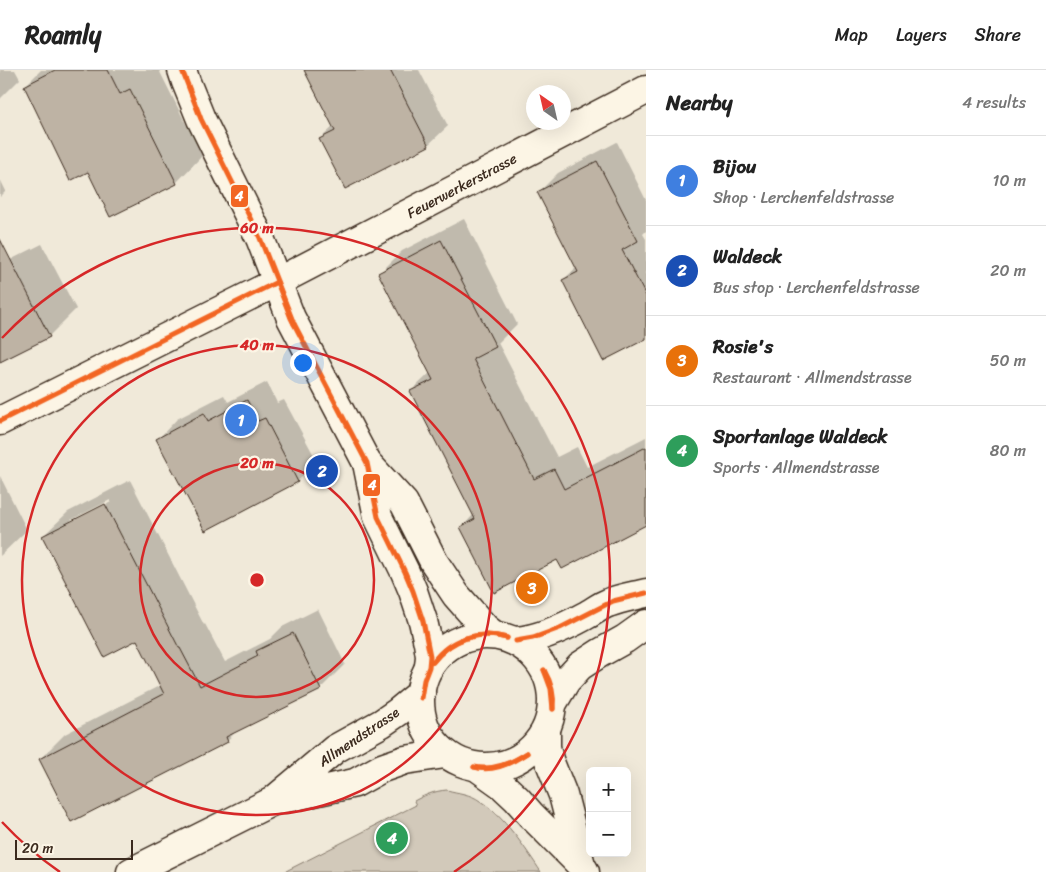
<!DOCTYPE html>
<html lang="en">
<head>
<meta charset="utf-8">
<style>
	body { margin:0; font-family:Sriracha,sans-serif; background:#f6f6f6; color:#222 }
	.controls { position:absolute; right:15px; bottom:15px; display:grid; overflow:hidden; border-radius:8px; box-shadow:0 5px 20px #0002 }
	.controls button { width:45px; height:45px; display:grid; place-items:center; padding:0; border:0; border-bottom:1px solid #e0e0e0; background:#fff; color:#222; font:25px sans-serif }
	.compass { position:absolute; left:526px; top:15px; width:45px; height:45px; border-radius:50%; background:#fff; box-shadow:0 5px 20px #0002; rotate:326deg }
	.scale { position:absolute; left:15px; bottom:12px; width:118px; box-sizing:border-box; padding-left:5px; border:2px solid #3b2a1e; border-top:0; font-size:14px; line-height:18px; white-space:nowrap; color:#3b2a1e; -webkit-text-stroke:4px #fcf5e5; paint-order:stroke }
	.you { position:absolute; left:302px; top:292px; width:18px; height:18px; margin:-12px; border:4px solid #fff; border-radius:50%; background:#1a73e8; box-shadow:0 0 0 8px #1a73e833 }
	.badge { display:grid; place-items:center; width:32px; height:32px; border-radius:50%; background:#ea580c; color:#fff; font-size:16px; font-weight:700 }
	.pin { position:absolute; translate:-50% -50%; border:2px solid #fff; box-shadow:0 1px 5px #0006 }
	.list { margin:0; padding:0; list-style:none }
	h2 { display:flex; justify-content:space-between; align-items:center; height:65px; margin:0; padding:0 20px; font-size:21px }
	h2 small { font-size:16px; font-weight:400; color:#767676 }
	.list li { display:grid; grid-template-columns:32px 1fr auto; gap:15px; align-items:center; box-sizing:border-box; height:90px; padding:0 20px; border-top:1px solid #e0e0e0 }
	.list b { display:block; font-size:19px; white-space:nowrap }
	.list p { margin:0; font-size:16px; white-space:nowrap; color:#767676 }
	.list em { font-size:16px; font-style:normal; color:#767676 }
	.map { position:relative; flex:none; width:646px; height:802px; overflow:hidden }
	header { display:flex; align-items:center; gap:30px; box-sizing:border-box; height:70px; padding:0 25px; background:#fff; border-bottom:1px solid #e0e0e0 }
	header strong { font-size:24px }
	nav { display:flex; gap:28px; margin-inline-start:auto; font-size:18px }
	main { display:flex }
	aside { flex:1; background:#fff }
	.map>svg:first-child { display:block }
	.green { fill:#d2c9ba; stroke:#867a6c }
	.shadow { fill:#0003; fill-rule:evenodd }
	.building { fill:#beb3a4; stroke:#3b2a1e }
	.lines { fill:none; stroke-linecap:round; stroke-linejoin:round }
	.minor-casing { stroke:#3b2a1e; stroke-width:31 }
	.major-casing { stroke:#3b2a1e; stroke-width:31 }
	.minor { stroke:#fcf5e5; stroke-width:28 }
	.major { stroke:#fcf5e5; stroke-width:28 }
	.bus-1-casing { stroke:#fcf5e5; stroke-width:9 }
	.bus-1 { stroke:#f26522; stroke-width:5 }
	.ring { fill:none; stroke:#d62828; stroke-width:2.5 }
	.labels { text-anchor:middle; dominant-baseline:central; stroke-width:4.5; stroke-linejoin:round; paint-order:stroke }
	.street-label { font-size:14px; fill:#3b2a1e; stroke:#fcf5e5 }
	.centre { fill:#d62828; stroke:#fcf5e5; stroke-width:2.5 }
	.ring-label { font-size:15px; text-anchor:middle; font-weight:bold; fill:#d62828; stroke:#fcf5e5; stroke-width:4.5; stroke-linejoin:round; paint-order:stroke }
	.line-badge { stroke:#fcf5e5; stroke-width:2 }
	.badge-label { font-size:14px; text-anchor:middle; font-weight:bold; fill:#fff }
</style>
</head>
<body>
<header>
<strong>Roamly</strong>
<nav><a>Map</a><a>Layers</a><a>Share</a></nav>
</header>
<main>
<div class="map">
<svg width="646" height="802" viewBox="0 0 646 802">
	<rect width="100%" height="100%" fill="#f0e9d9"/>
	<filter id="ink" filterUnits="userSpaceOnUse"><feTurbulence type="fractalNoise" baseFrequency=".02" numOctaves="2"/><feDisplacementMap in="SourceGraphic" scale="10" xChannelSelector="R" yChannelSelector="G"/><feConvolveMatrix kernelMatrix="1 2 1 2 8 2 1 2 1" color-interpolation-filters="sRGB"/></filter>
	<g filter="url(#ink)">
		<path class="green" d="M447 720C458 723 471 724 480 731 503 745 526 779 541 802H284L416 735 414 731C425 725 434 721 447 720Z"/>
		<g class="shadow">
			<path d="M0 0H15L20 9 0 29Z"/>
			<path d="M41 0H159L202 86 176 113 88 100 25 16Z"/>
			<path d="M305 0H419L448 56 428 75 320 69 334 56Z"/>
			<path d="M617 72 646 130V161L643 164 646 169V268L563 210 577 197 539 122 558 103Z"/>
			<path d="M0 109 6 121 0 127Z"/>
			<path d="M464 149 517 254 498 273 557 387 577 377 587 397 646 367V454L557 488 462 457 474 444 411 321 431 302 380 203 402 181Z"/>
			<path d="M42 174 76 239 49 266 0 291V195Z"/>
			<path d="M267 312 277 333 284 330 317 391 298 411 205 459 158 369 177 349 224 325 228 332Z"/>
			<path d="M0 406 27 460 0 486Z"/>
			<path d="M130 410 204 555 205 554 225 592 270 569 282 557 318 539 345 594 320 619 238 659 227 671 40 689 65 664 161 615 137 568 43 466 68 442ZM110 430 111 432 71 453V450Z"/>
		</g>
		<g class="building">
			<path d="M55 0H108L120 24 130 19 177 114 110 147 88 102 70 111 24 16Z"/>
			<path d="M304 0H390L429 76 345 119 319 69 335 61Z"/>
			<path d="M597 91 638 171 622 180 646 226V269L603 291 562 210 578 202 537 122Z"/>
			<path d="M0 169 50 267 0 292Z"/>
			<path d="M441 170 496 277 473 289 534 409 554 399 564 419 646 377V455L562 499 557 490 494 523 460 457 475 449 410 321 433 310 378 203Z"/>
			<path d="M247 330 258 351 265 348 298 412 205 461 156 369 204 343 208 351Z"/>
			<path d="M105 434 179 578H180L200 616 258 586 256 581 293 563 321 620 226 667 228 672 71 752 39 689 164 624 137 570 104 587 42 466Z"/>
		</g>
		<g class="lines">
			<defs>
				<g id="minor">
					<path d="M182 0 186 12 201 49 260 168 291 248 367 393 404 433 434 492 456 525 485 558 494 565"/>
					<path d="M0 351 277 212 646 20"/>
					<path d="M367 393 378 447 405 502 413 521 423 551 428 573 430 586 429 597"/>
					<path d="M546 663V677L549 690 563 725 581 795 585 802"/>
					<path d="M480 699 501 714 517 729 531 745 581 795"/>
				</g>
				<g id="major">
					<circle cx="486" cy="631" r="66"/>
					<path d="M516 571C538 569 565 557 585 546 593 542 600 536 608 533 620 528 634 526 646 523"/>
					<path d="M554 631 566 611 580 596 600 583 625 569 646 554"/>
					<path d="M277 730 355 713 382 698 405 690 445 684"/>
					<path d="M131 802 273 731 335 679 382 653 398 642 421 623"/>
				</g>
			</defs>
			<use href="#minor" class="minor-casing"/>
			<use href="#major" class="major-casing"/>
			<use href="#minor" class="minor"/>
			<use href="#major" class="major"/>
			<defs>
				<g id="bus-1">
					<path d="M182 0 201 49 260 168 294 254"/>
					<path d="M277 212 291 248 367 393 378 447 405 502 413 521 423 551 430 586 429 597 424 610 421 628"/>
					<path d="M0 351 277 212"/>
					<path d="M516 571 533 568 560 558 613 531 646 523"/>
					<path d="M433 592C450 568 479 560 507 568"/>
					<path d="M433 592C453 568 477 560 507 568"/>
					<path d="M544 600C551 612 555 625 553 639"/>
					<path d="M544 600 551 619 553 639"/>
					<path d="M474 697C494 701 511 693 527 683"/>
					<path d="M474 697C492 703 512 693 527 683"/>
				</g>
			</defs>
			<use href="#bus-1" class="bus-1-casing"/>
			<use href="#bus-1" class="bus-1"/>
		</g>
	</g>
	<g class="ring">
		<circle cx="257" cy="510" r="117"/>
		<circle cx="257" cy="510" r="235"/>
		<path d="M60 802A352 352 0 0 1 2 752M2 268A352 352 0 1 1 454 802"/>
	</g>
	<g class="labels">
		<g class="street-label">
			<text transform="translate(462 116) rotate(-28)">Feuerwerkerstrasse</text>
			<text transform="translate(359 667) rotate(-34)">Allmendstrasse</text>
		</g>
	</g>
	<circle cx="257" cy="510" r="8" class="centre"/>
	<g class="ring-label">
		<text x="257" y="163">60 m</text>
		<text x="257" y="280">40 m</text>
		<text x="257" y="398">20 m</text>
	</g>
	<g class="line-badge">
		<rect x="230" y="114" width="19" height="24" rx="5" fill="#f26522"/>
		<rect x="362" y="403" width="19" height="24" rx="5" fill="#f26522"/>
	</g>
	<g class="badge-label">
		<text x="239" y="131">4</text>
		<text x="372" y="420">4</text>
	</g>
</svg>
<div class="controls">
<button>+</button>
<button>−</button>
</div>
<svg class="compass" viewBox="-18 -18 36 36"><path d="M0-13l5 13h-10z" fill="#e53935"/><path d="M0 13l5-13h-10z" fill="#767676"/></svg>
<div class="scale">20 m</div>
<div class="you"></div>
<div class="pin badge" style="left:241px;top:350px;background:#3f7fe0">1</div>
<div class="pin badge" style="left:322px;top:401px;background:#1a4fb4">2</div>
<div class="pin badge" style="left:532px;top:518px;background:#e8710a">3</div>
<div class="pin badge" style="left:392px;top:768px;background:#2e9e5b">4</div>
</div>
<aside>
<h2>Nearby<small>4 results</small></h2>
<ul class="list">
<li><span class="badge" style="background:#3f7fe0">1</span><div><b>Bijou</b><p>Shop · Lerchenfeldstrasse</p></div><em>10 m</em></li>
<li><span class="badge" style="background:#1a4fb4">2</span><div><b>Waldeck</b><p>Bus stop · Lerchenfeldstrasse</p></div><em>20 m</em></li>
<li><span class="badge" style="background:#e8710a">3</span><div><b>Rosie's</b><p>Restaurant · Allmendstrasse</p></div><em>50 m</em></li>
<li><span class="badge" style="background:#2e9e5b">4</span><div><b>Sportanlage Waldeck</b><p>Sports · Allmendstrasse</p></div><em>80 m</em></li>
</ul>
</aside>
</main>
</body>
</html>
